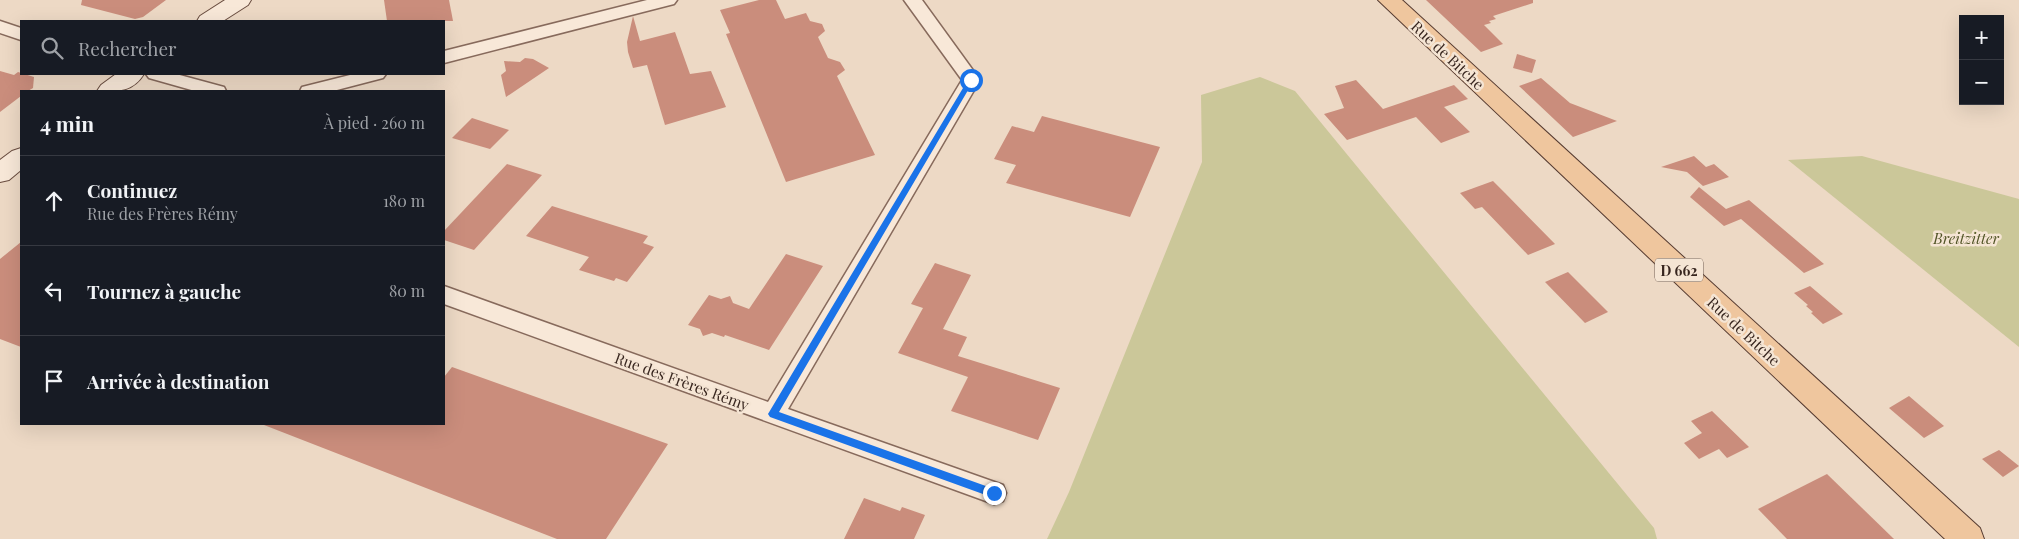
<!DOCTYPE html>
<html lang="fr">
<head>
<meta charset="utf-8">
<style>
	body { margin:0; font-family:"Playfair Display",serif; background:#20242c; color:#f1f3f6 }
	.controls { position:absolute; right:15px; top:15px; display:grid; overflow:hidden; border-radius:0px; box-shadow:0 5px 20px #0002 }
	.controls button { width:45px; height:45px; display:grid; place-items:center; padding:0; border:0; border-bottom:1px solid #363941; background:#171b24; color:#f1f3f6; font:25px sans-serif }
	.stop { position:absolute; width:15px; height:15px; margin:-11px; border:4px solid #1a73e8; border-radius:50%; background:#fff }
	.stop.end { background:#1a73e8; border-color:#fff; box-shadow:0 1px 5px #0008 }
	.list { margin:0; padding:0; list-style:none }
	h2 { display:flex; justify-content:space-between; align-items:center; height:65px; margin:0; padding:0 20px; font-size:21px }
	h2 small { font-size:16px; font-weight:400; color:#9ea1a6 }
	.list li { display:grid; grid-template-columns:32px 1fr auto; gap:15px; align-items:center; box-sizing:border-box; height:90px; padding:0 20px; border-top:1px solid #363941 }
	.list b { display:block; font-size:19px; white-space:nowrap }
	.list p { margin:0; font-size:16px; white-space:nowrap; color:#9ea1a6 }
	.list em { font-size:16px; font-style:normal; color:#9ea1a6 }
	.icon { flex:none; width:28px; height:28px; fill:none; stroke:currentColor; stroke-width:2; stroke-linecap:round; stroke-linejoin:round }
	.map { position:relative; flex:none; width:2019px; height:539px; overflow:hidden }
	.search { position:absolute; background:#171b24; box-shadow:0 5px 20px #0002; left:20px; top:20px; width:425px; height:55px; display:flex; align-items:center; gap:12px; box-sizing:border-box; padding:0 18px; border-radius:0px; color:#9ea1a6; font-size:19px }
	.panel { position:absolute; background:#171b24; box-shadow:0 5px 20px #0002; left:20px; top:90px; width:425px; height:335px; border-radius:0px }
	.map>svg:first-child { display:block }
	.green { fill:#cbc799 }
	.building { fill:#ca8d7c }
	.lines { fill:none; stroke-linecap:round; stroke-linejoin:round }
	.street-casing { stroke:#876a5c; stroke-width:3 }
	.secondary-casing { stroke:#694c3f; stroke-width:2 }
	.primary-casing { stroke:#553a30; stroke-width:2 }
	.street { fill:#f8e8d8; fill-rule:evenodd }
	.secondary { fill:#f8e8d8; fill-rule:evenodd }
	.primary { fill:#efc69e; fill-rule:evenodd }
	.route { fill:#1a73e8 }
	.labels { text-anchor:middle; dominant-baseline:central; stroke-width:5; stroke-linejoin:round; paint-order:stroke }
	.shield { fill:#f5e5d4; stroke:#715f55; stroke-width:1 }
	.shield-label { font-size:14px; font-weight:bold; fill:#38261f }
	.street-label { font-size:15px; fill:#38261f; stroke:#f5e5d4 }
	.park-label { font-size:15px; font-style:italic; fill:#515426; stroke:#f5e5d4 }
</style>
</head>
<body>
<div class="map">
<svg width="2019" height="539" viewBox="0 0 2019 539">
	<rect width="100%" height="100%" fill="#edd9c5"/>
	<g class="green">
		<path d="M1260 77 1295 91 1654 528 1657 539H1047L1069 492 1202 162 1201 95Z"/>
		<path d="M1862 156 2019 199V347L1788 160Z"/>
	</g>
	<g class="building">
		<path d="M82 0H166L143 17 135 19 81 5Z"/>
		<path d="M384 0H449L453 21H387Z"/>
		<path d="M759 0H776L785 19 806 13 810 21 822 24 825 31 818 37 828 58 840 62 845 70 837 76 875 155 786 182 726 34 730 33 720 10Z"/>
		<path d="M1426 0H1533V3L1493 16 1496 19 1489 21 1491 23 1484 25 1503 44 1481 52Z"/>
		<path d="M633 16 640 41 675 32 690 74 711 71 726 107 665 125 647 65 633 68 628 52 627 42Z"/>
		<path d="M1517 54 1536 60 1532 73 1513 68Z"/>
		<path d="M525 58 533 59 549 68 506 97 501 75 506 71 504 61 520 62Z"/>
		<path d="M0 71 14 75 18 72 34 77 33 88 28 91H21V96L0 112Z"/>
		<path d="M1541 78 1570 103 1617 121 1573 137 1519 86Z"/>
		<path d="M1356 80 1383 109 1454 85 1468 99 1444 107 1470 132 1441 143 1416 117 1347 140 1324 114 1344 108 1335 86Z"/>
		<path d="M1042 116 1160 147 1130 217 1006 183 1016 165 994 159 1012 126 1034 132Z"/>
		<path d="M472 118 509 130 490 149 452 138Z"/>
		<path d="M1694 156 1706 167 1714 164 1729 177 1703 186 1687 172 1661 167Z"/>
		<path d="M507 164 542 175 474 250 444 240V231Z"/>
		<path d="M1493 181 1505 193 1555 244 1528 255 1482 207 1475 209 1460 193Z"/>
		<path d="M1699 187 1726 209 1749 200 1824 264 1804 273 1741 219 1724 226 1690 197Z"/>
		<path d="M552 206 648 236 643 243 654 247 627 282 616 278 614 281 579 270 589 257 526 236Z"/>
		<path d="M21 242V347L0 339V259Z"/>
		<path d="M786 254 823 266 769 350 725 335 724 337 712 333 703 336 700 329 688 325 709 295 721 299 730 296 733 303 749 309Z"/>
		<path d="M935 263 971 275 943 329 967 337 958 356 1060 388 1038 440 951 411 968 377 898 353 923 308 911 304Z"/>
		<path d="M1568 272 1608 312 1585 323 1545 282Z"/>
		<path d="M1810 286 1843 314 1823 324 1811 313 1813 312 1806 306 1808 305 1794 293Z"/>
		<path d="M452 367 668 444 606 539H557L264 425 444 424V377Z"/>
		<path d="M1909 396 1944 426 1924 438 1889 408Z"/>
		<path d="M1712 411 1749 447 1727 458 1719 449 1699 459 1684 443 1702 433 1691 421Z"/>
		<path d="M1999 450 2019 466 2003 477 1982 459Z"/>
		<path d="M1827 474 1894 539H1787L1758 509Z"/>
		<path d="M864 498 900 511 902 507 925 515 914 539H844Z"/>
	</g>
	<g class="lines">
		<defs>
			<g id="street">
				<path d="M647 0H677L674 4 444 63V51Z"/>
				<path d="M904 0H922L980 80 788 409 1003 485 1006 493 1003 501 994 504 444 304V286L768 402 962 80Z"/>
				<path d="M0 21 21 28V40L0 33Z"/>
				<path d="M146 74H176L224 87 226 91H195L149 78Z"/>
				<path d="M354 74H386L383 78 333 91H300L302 87Z"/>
			</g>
			<g id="secondary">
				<path d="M225 0H251L248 5 223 21H197L200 16Z"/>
				<path d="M116 74H144C132 93 117 91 97 91L101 85Z"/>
				<path d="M21 148V170L9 180 0 182V160L12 151Z"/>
			</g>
			<path id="primary" d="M1378 0H1402L1980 528 1984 539H1945Z"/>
		</defs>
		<use href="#street" class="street-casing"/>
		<use href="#secondary" class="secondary-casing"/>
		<use href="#primary" class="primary-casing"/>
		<use href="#street" class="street"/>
		<use href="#secondary" class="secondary"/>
		<use href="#primary" class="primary"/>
	</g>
	<path class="route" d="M969 78 974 80 779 412 997 490V496L994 498 770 417 768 414Z"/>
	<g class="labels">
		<rect class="shield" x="1655" y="258.5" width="48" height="23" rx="4"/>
		<g class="shield-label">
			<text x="1679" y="270">D 662</text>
		</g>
		<g class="street-label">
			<text transform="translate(1448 55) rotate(43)">Rue de Bitche</text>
			<text transform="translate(1744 331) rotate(43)">Rue de Bitche</text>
			<text transform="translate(682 381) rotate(20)">Rue des Frères Rémy</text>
		</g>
		<g class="park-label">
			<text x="1966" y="238">Breitzitter</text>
		</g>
	</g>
</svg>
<div class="controls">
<button>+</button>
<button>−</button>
</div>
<div class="stop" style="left:971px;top:80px"></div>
<div class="stop end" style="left:994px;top:493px"></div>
<div class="search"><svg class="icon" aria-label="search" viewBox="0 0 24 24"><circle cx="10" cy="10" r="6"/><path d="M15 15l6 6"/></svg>Rechercher</div>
<section class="panel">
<h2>4 min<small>À pied · 260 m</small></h2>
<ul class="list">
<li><svg class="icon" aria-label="ahead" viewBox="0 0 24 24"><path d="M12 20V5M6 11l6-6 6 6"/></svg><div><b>Continuez</b><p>Rue des Frères Rémy</p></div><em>180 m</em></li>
<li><svg class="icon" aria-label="left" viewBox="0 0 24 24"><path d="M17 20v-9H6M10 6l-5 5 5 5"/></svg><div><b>Tournez à gauche</b></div><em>80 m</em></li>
<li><svg class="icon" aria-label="arrive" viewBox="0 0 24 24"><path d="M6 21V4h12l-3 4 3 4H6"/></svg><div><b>Arrivée à destination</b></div></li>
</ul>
</section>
</div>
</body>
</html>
